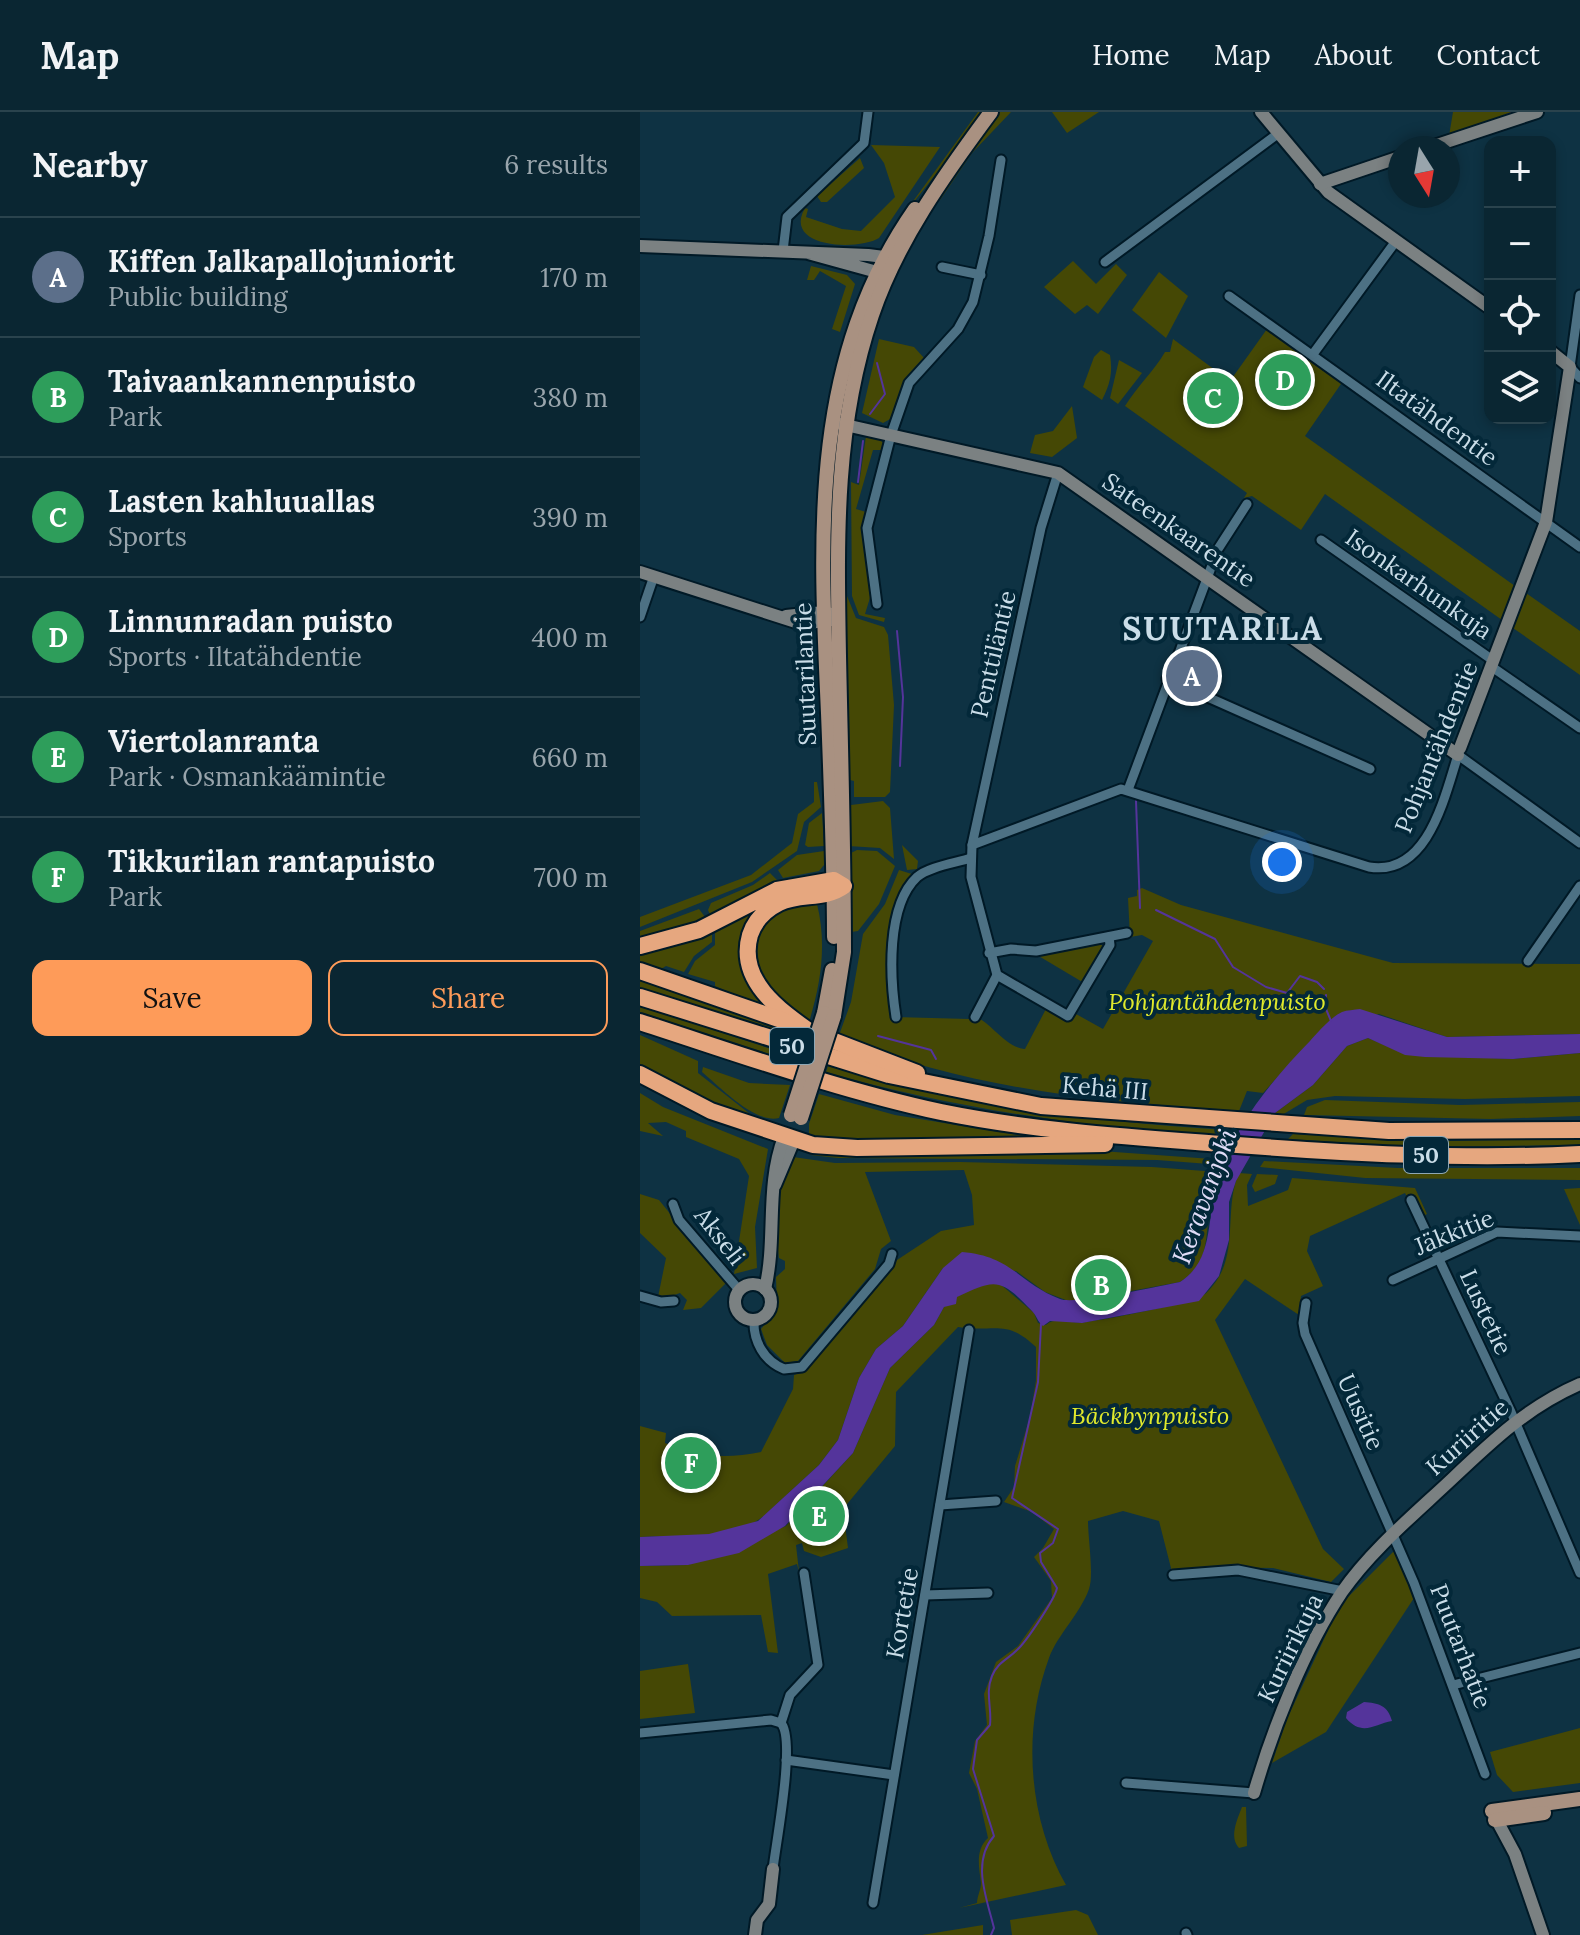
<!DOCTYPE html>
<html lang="en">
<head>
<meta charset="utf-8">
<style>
	body { margin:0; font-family:Lora,serif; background:#18323e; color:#f1f3f6 }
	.controls { position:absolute; right:24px; top:24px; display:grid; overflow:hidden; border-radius:16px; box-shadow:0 4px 12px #0003 }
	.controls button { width:72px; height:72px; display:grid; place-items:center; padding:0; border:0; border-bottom:2px solid #2a434d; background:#0a2632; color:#f1f3f6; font:40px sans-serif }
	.compass { position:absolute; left:748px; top:24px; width:72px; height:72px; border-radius:50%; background:#0a2632; box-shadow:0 4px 12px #0003; rotate:169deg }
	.you { position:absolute; left:642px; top:750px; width:28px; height:28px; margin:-20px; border:6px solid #fff; border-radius:50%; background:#1a73e8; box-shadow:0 0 0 12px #1a73e833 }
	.badge { display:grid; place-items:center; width:52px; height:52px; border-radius:50%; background:#fe9b59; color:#fff; font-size:26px; font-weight:700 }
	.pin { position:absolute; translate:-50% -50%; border:4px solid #fff; box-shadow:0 2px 8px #0006 }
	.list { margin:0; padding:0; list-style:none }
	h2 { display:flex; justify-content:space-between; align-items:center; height:104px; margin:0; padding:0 32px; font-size:34px }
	h2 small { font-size:26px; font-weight:400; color:#99a5ac }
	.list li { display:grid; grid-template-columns:52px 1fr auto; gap:24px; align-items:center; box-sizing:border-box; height:120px; padding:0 32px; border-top:2px solid #2a434d }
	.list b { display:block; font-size:30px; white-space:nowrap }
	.list p { margin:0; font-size:26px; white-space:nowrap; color:#99a5ac }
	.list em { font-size:26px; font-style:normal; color:#99a5ac }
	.actions { display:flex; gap:16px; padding:24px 32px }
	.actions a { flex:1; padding:18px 0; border:2px solid #fe9b59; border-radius:16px; text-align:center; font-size:28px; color:#fe9b59 }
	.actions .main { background:#fe9b59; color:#111 }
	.icon { flex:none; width:44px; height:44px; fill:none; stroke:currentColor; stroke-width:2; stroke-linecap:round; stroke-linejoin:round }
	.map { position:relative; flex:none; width:940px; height:1823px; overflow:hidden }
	header { display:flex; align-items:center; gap:48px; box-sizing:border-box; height:112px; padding:0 40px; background:#0a2632; border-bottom:2px solid #2a434d }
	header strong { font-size:38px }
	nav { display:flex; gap:44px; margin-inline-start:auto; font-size:28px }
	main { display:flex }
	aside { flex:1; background:#0a2632 }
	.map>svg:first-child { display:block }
	.green { fill:#454805 }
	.water { fill:#54349b }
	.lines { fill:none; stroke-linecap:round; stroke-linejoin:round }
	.stream { stroke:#54349b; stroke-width:2 }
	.street-casing { stroke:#001926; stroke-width:13 }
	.secondary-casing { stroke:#001926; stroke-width:16 }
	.primary-casing { stroke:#001926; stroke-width:18 }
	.highway-casing { stroke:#001926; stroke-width:20 }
	.street { stroke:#4d7184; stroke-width:9 }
	.secondary { stroke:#7b8182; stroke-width:12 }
	.primary { stroke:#a99181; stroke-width:14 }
	.highway { stroke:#e6a77f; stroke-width:16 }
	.primary-bridge-casing { stroke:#001926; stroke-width:18; stroke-linecap:butt }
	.primary-bridge { stroke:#a99181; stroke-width:14 }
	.labels { text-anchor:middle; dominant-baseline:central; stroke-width:8; stroke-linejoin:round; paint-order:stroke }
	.shield { fill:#032839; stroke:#8ea7b4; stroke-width:2 }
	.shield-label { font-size:22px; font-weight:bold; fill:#cadde8 }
	.street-label { font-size:24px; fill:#cadde8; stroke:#032839 }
	.park-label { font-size:24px; font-style:italic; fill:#e0e92c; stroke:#032839 }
	.water-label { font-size:26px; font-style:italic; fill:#e0dcf7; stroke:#032839 }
	.district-label { font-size:32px; font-weight:bold; letter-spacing:2px; fill:#cadde8; stroke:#032839 }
</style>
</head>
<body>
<header>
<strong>Map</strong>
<nav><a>Home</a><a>Map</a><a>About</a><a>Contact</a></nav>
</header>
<main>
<aside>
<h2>Nearby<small>6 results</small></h2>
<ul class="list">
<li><span class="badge" style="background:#5c6f8a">A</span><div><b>Kiffen Jalkapallojuniorit</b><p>Public building</p></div><em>170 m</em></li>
<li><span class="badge" style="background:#2e9e5b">B</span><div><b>Taivaankannenpuisto</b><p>Park</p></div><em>380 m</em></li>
<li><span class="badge" style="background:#2e9e5b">C</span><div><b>Lasten kahluuallas</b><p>Sports</p></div><em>390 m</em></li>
<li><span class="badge" style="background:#2e9e5b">D</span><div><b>Linnunradan puisto</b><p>Sports · Iltatähdentie</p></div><em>400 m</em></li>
<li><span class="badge" style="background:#2e9e5b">E</span><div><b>Viertolanranta</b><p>Park · Osmankäämintie</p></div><em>660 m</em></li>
<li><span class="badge" style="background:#2e9e5b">F</span><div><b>Tikkurilan rantapuisto</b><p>Park</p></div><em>700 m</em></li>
</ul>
<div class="actions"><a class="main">Save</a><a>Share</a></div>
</aside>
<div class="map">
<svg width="940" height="1823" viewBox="0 0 940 1823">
	<rect width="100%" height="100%" fill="#0e3243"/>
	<g class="green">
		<path d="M338 0H345L269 96 250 127 247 125Z"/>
		<path d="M358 0H371L332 41 300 88 296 86 300 77Z"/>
		<path d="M412 0H459L427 21Z"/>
		<path d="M813 0H881L809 24Z"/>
		<path d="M231 33 300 35 239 126C218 139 142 136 165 96L168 97 166 105 202 117 221 119 255 85 244 51Z"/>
		<path d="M220 46 224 56 187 90H181L177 84Z"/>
		<path d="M433 149 456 172 476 152 487 163 458 202 447 193 435 202 404 175Z"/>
		<path d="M171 154 207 163 215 172 200 220 192 217 206 174 180 159 174 168H167Z"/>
		<path d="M519 160 548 184 526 226 492 198Z"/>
		<path d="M627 217 703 269 665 324 875 474 862 508 685 382 661 418 612 384 604 386 607 381 485 294C498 273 514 259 525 240H530L533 227 590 269Z"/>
		<path d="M239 227 274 235 284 246 265 270 252 306 243 311 222 301Z"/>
		<path d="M461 238 470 243C473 261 470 272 462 288L443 275 454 245Z"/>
		<path d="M479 248 502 261 478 292 470 286Z"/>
		<path d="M432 294 437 326 412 345 390 341 395 323 413 319Z"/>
		<path d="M226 324 239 326 244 332 243 338H233L216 397 226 400 225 443 233 476 225 502 245 506 244 510 219 503 212 484 211 370 219 373Z"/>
		<path d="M886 481 940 519V563L873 516Z"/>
		<path d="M202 484H207L216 506 244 515 248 523 254 593 250 680 245 685H214V669L210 668 206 651Z"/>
		<path d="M174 670H177L181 695 164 710 157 739 112 770 0 815V805L111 763 152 731 158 702 174 690Z"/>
		<path d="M243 689 250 696 254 747 240 736 208 734 211 693Z"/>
		<path d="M182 701 184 734 168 735 165 733 169 711Z"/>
		<path d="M262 733 278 749 277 757 267 758Z"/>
		<path d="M217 738 237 739 255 754 239 792 218 819 211 820 209 742Z"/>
		<path d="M184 739V753L179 759 143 766 138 758 157 743Z"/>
		<path d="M259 758 275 763 255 793 249 877 254 905 329 907 332 903C352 910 364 935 385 937L407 895 432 909 436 902 463 917 513 829 502 823 490 825 488 786 497 784V778L502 776 541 793 753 851 940 852V922L807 925 739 902 677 922 623 981 607 979 599 999C452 989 338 978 198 926L211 890 223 822 245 792Z"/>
		<path d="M130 761 141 772 72 807 68 798 71 791 113 773Z"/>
		<path d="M126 788 104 828 136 900 75 874V870L48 862 55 849 75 833V815Z"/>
		<path d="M171 790 177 792C187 832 181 871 169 910 158 902 144 894 134 883 95 838 115 799 171 790Z"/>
		<path d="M59 797 68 809 0 829V819Z"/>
		<path d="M72 817V830L54 844 44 860 26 854 21 857 0 853V838Z"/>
		<path d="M459 831 464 835 444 871 397 843Z"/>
		<path d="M0 862 167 921 165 928 0 875Z"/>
		<path d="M0 894 159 946 157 951 0 900Z"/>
		<path d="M0 923 58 949V961L115 1006 95 1002 0 957Z"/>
		<path d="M728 926 765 942 873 947 940 941V984L825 987 695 984 667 988 642 1003 635 1001 673 973 707 934Z"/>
		<path d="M188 954C323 994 445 1009 585 1018L583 1024 566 1023C436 1014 312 996 186 960Z"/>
		<path d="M63 955 109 971 150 973 139 1006C115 1012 80 975 62 960Z"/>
		<path d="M0 981 23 995 128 1037 115 1115 117 1156 94 1162 109 1064 99 1047 46 1025V1019L26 1010 8 1011 23 1024 0 1019Z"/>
		<path d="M179 982 255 1003 403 1027 210 1031 169 1026V1012Z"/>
		<path d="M685 988 820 993 940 990V1004L851 1007 664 1003 667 995Z"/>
		<path d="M653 1022 809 1029 940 1027V1033L776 1035 648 1027Z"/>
		<path d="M167 1037 447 1038 572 1047 569 1052 517 1048 198 1046 171 1043Z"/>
		<path d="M153 1045 195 1051 320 1050 512 1055 578 1060 579 1064C576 1076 571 1088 569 1102 565 1132 568 1152 540 1170L431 1190 405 1180 376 1159 303 1156 263 1214 236 1237 219 1266 198 1328 179 1353 126 1402C96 1429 38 1423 0 1425V1314L26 1321 25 1331C59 1345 85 1347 121 1340L153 1277 154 1263 162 1260 257 1148 301 1119 334 1113 332 1083 324 1058 225 1060 251 1129 241 1137 235 1157 158 1249 145 1251 127 1233 121 1217 137 1197 136 1165 145 1157V1149L139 1146C134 1109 135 1079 153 1045Z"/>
		<path d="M624 1049 758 1056H940V1068L725 1066 620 1055Z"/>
		<path d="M599 1061 612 1062 607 1073 608 1094 648 1078 652 1066 775 1076 787 1102 778 1107 765 1081 670 1124 667 1139 683 1174 661 1184 659 1203 605 1167 575 1208 683 1437 704 1457 691 1470 633 1456 564 1455 532 1460 519 1409 483 1399 448 1409C448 1426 454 1463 449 1477 440 1502 418 1522 409 1546 382 1619 388 1706 426 1773L319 1796 337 1791C337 1784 341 1778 341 1771 339 1755 335 1738 348 1726L337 1677 329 1661 335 1629 347 1613 344 1582 356 1550 378 1534 412 1486 411 1469 394 1445 403 1436 414 1417 392 1400 364 1390 374 1375 375 1354 390 1305 396 1268V1235C366 1206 354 1221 318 1215L256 1280 255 1334 203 1397 208 1436 181 1445 164 1439 162 1431 156 1433 159 1460 157 1452 128 1462 138 1541 128 1540 121 1503 32 1504 17 1490 0 1486V1454L48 1453 146 1414 213 1341 250 1256 294 1213 304 1195 316 1185 346 1170 359 1171 394 1201 398 1211 406 1213C416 1203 432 1213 446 1210 468 1207 550 1192 565 1182 569 1179 574 1172 577 1168 598 1137 584 1094 599 1061Z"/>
		<path d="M617 1062 638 1063 635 1072 615 1080 612 1074Z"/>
		<path d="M940 1076V1113L924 1077Z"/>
		<path d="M0 1082 19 1088 86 1171 61 1196 43 1198 47 1188 40 1181 26 1186 18 1185 26 1146 0 1121Z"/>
		<path d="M754 1439 774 1486 686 1620 632 1651 647 1607 691 1512 707 1486Z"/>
		<path d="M48 1552 55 1601 0 1607V1559Z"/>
		<path d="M940 1616V1671L873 1680 857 1663 850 1640Z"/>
		<path d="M602 1695H606L607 1734 599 1736C589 1725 597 1708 602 1695Z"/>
		<path d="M436 1798 448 1803 458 1823H372L370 1808Z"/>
		<path d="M343 1813V1823H282Z"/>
	</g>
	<g class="water">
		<path d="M720 897 807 925 940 922V941L873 947 785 945 765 943 728 926 707 934 673 973 635 1001 596 1069 589 1090V1128L579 1164 559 1189 442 1211 410 1209 403 1214C397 1209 397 1204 392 1199 360 1165 355 1167 317 1185L316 1192 304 1195 294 1213 250 1256 213 1341 145 1414 99 1441 48 1453 0 1454V1425L69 1422 118 1409 179 1353 198 1328 219 1266 236 1237 263 1214 303 1156 322 1140C372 1144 379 1171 420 1187 434 1193 520 1174 540 1170 576 1147 566 1102 578 1065 596 1012 632 968 670 929 678 920 691 905 702 900 707 898 714 898 720 897Z"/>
		<path d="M724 1590C738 1591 748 1593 752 1609 735 1612 722 1625 706 1606L707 1600Z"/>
	</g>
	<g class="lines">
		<g class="stream">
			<path d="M856 7 875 0"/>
			<path d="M230 302 245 282 237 251"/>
			<path d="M218 370 223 329"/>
			<path d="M257 519 263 585 260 654"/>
			<path d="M496 689 500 796"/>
			<path d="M516 798 575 827 593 855 626 875 647 881 660 864 677 870 684 877"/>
			<path d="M686 883V897L691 909"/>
			<path d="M238 924 291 938 296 947"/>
			<path d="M351 1823 354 1816C347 1787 331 1750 354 1724L333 1657 337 1628 350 1613C352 1596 345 1581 352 1564 358 1550 367 1548 377 1538 386 1530 415 1487 417 1476L401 1450 400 1441 413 1431 418 1417 372 1386 398 1270 401 1212"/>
		</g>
		<defs>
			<g id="street">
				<path d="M143 139 147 105 224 31 228 0"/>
				<path d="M465 150 639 21"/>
				<path d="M302 155 341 163"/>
				<path d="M940 183 930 255 940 266"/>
				<path d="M589 184 940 435"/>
				<path d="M673 242 756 129"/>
				<path d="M418 361 401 416 332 733 331 765 357 863 428 904 470 833 469 825"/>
				<path d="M681 428 854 549"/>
				<path d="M237 492 227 416 251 323 269 271 318 217 333 190 349 124 361 48"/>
				<path d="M0 505 14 464"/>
				<path d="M852 555 940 616"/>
				<path d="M527 567 730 657"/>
				<path d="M818 643 940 731"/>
				<path d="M488 678 578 437 607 392"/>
				<path d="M332 733 481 677 729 755C789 765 805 682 819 640"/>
				<path d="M349 841 371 837 396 839 487 821"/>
				<path d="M888 849 940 774"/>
				<path d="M256 905C250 866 246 794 277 765 288 755 315 751 331 746"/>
				<path d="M335 905 357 863"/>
				<path d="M771 1088 871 1300 940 1461"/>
				<path d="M33 1092 39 1108 100 1179"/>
				<path d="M753 1168 857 1120 940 1124"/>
				<path d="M0 1184 21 1190 34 1189"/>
				<path d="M666 1191 663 1211 665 1222 774 1471 845 1662"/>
				<path d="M114 1208C113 1229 124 1249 144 1257L162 1255 249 1152 252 1142"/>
				<path d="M300 1393 356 1389"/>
				<path d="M533 1463 598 1458 703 1479"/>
				<path d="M285 1483 348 1481"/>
				<path d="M813 1573 940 1541"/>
				<path d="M0 1621 131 1608 141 1611"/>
				<path d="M146 1648 254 1663"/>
				<path d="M486 1671 614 1681"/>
				<path d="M133 1757C136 1730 156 1628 141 1611L150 1583 178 1553 164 1461"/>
				<path d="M233 1791 329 1218"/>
				<path d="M546 1821 547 1823"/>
			</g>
			<g id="secondary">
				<path d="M621 0 688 80 850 196"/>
				<path d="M788 36 897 0"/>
				<path d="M680 72 760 45"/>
				<path d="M0 134 228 143 244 145 251 158 237 160 168 141"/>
				<path d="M201 312 418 361 818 643"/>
				<path d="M0 460 162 512 191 508"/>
				<path d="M146 504 184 500 191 502"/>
				<path d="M820 636 906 410 930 255 910 239"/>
				<path d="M135 1073 154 1028"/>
				<circle cx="113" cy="1190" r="18"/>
				<path d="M125 1177C137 1127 125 1075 144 1025"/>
				<path d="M614 1681C633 1616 664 1537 702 1480 732 1437 776 1401 813 1366 853 1328 889 1294 940 1272"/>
				<path d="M853 1701 875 1742 903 1823"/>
				<path d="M115 1823 117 1808 129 1792 133 1757"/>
			</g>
			<g id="primary">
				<path d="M194 825C194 751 191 676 188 601 180 424 169 249 275 97"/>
				<path d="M184 901 192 858"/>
				<path d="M194 904 204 840C204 741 201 642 199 544 197 427 194 315 232 203 257 129 305 62 351 0"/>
				<path d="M852 1699 940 1687"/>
				<path d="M855 1708 904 1701"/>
			</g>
			<g id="highway">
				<path d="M0 834 59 818 137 778 194 768 204 774C185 788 160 781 139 791 125 798 115 808 110 823 97 868 139 898 172 921"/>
				<path d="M0 859 147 910"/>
				<path d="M0 885 249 963 401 994 749 1019 940 1018"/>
				<path d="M0 910C99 942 199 978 301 1000 394 1019 489 1025 583 1032 702 1041 821 1048 940 1042"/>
				<path d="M176 922 277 961"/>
				<path d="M0 962 71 999 173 1033 217 1036 465 1032"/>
			</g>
		</defs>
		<use href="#street" class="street-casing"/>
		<use href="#secondary" class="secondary-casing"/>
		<use href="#primary" class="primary-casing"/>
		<use href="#highway" class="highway-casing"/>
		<use href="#street" class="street"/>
		<use href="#secondary" class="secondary"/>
		<use href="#primary" class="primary"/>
		<use href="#highway" class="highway"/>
		<defs>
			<g id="primary-bridge">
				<path d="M151 1003 184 901"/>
				<path d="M161 1006 194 904"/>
			</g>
		</defs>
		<use href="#primary-bridge" class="primary-bridge-casing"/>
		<use href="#primary-bridge" class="primary-bridge"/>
	</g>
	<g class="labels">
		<g class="shield">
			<rect x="130" y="916" width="44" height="36" rx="6"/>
			<rect x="764" y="1025" width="44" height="36" rx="6"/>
		</g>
		<g class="shield-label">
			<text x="152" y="934">50</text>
			<text x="786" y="1043">50</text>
		</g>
		<g class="street-label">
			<text transform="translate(797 306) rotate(36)">Iltatähdentie</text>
			<text transform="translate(539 418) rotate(35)">Sateenkaarentie</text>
			<text transform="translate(779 472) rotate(35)">Isonkarhunkuja</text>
			<text transform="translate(353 542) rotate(-77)">Penttiläntie</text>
			<text transform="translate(165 562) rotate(-92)">Suutarilantie</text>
			<text transform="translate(796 635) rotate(-68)">Pohjantähdentie</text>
			<text transform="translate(465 976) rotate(5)">Kehä III</text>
			<text transform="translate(814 1120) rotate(-22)">Jäkkitie</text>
			<text transform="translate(80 1124) rotate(52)">Akseli</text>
			<text transform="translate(846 1200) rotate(65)">Lustetie</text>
			<text transform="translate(721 1300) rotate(66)">Uusitie</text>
			<text transform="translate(827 1325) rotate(-42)">Kuriiritie</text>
			<text transform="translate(262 1501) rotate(-80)">Kortetie</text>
			<text transform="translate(821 1534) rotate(69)">Puutarhatie</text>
			<text transform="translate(650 1536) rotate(-64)">Kuriirikuja</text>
		</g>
		<g class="park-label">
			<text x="577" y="889">Pohjantähdenpuisto</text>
			<text x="510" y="1303">Bäckbynpuisto</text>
		</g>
		<g class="water-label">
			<text transform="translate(564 1084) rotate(-70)">Keravanjoki</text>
		</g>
		<g class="district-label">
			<text x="583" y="516">SUUTARILA</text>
		</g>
	</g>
</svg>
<div class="controls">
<button>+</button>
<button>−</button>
<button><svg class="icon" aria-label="locate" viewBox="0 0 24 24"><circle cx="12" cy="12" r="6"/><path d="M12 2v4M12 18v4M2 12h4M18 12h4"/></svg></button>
<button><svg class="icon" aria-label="layers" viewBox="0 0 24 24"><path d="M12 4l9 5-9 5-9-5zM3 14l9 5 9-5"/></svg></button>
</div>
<svg class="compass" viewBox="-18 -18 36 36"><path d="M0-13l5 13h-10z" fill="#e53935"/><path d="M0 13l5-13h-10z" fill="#99a5ac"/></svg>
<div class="you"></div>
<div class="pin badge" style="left:552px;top:564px;background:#5c6f8a">A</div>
<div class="pin badge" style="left:461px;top:1173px;background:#2e9e5b">B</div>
<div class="pin badge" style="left:573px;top:286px;background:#2e9e5b">C</div>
<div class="pin badge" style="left:645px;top:268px;background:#2e9e5b">D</div>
<div class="pin badge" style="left:179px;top:1404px;background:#2e9e5b">E</div>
<div class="pin badge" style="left:51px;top:1351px;background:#2e9e5b">F</div>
</div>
</main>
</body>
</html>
